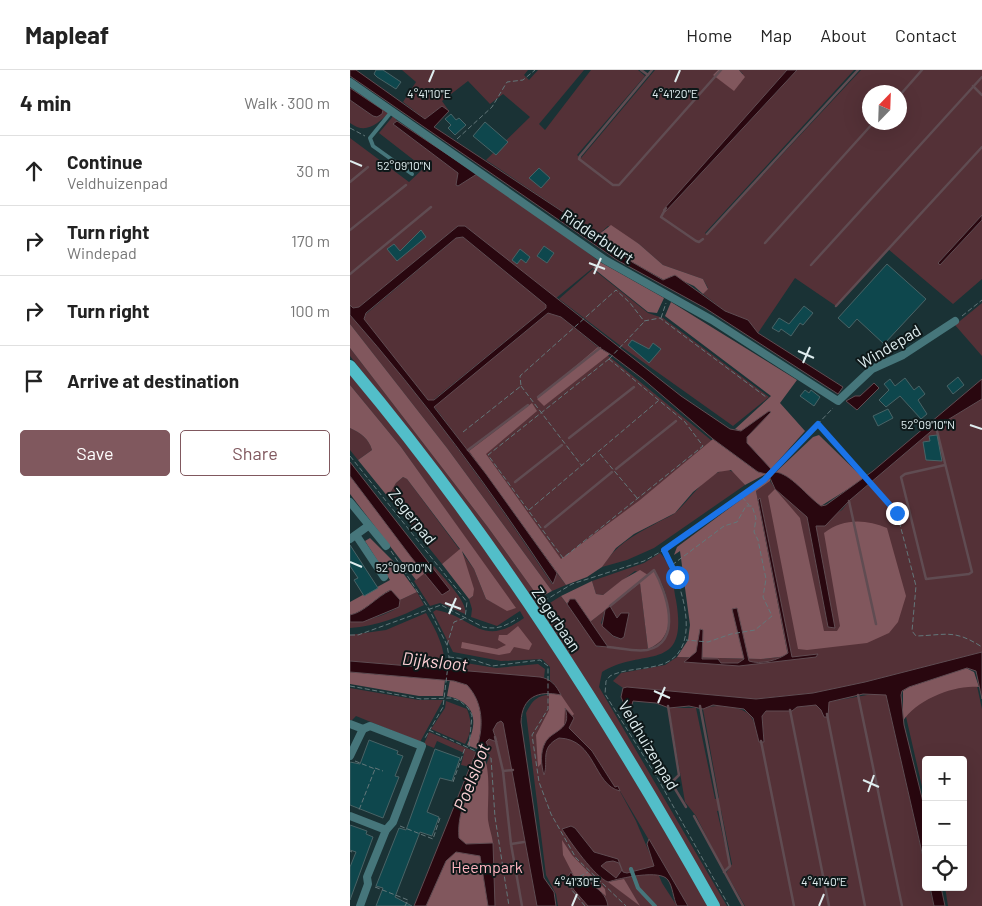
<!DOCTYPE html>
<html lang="en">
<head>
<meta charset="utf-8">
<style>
	body { margin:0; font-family:Barlow,sans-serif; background:#f6f6f6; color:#222 }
	.controls { position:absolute; right:15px; bottom:15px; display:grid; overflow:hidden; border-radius:5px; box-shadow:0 5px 20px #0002 }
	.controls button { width:45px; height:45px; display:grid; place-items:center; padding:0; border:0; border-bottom:1px solid #e0e0e0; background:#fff; color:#222; font:25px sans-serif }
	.compass { position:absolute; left:512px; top:15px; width:45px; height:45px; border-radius:50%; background:#fff; box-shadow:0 5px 20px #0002; rotate:23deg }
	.stop { position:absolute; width:15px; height:15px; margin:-11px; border:4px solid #1a73e8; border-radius:50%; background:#fff }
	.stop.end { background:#1a73e8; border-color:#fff; box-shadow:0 1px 5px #0008 }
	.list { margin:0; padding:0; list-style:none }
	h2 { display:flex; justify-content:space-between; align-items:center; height:65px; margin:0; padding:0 20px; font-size:21px }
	h2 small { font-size:16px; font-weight:400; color:#767676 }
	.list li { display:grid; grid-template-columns:32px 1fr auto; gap:15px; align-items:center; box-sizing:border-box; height:70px; padding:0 20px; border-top:1px solid #e0e0e0 }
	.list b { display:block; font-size:19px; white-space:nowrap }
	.list p { margin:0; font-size:16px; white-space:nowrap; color:#767676 }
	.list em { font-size:16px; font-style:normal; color:#767676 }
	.actions { display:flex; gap:10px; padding:15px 20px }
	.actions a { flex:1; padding:11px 0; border:1px solid #80585e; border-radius:5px; text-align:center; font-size:18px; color:#80585e }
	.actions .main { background:#80585e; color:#fff }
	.icon { flex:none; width:28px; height:28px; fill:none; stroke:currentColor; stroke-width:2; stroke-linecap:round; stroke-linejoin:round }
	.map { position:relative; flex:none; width:632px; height:836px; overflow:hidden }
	header { display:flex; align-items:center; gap:30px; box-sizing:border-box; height:70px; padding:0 25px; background:#fff; border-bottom:1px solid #e0e0e0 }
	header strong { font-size:24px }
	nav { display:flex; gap:28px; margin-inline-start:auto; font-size:18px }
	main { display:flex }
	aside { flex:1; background:#fff }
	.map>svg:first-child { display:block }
	.green { fill:#543137; fill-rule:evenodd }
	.forest { fill:#81575d }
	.water { fill:#29070f; stroke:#604c52; fill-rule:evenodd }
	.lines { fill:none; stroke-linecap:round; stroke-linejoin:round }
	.stream { stroke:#604c52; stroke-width:2.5 }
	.building { fill:#0e474d; stroke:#496366 }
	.path { stroke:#63777a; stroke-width:1; stroke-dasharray:5 2.5; stroke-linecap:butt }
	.lane { stroke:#46767b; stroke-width:4 }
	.street { stroke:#46767b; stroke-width:8 }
	.primary { stroke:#52bec9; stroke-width:12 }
	.route { stroke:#1a73e8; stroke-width:6 }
	.ticks { fill:none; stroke:#dfedef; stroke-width:2 }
	.labels { text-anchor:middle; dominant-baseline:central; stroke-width:4; stroke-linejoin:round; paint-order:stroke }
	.street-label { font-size:16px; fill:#dfedef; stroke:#0e1819 }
	.park-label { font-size:16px; fill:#ffb5c0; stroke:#0e1819 }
	.water-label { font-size:18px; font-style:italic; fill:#fbced3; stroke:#0e1819 }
	.ticks-label { font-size:12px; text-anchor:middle; fill:#dfedef; stroke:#0e1819; stroke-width:4; stroke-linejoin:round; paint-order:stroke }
</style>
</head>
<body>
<header>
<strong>Mapleaf</strong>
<nav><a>Home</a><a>Map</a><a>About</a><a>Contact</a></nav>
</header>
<main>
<aside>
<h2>4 min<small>Walk · 300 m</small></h2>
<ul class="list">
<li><svg class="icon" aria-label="ahead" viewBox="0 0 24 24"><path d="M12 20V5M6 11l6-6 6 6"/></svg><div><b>Continue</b><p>Veldhuizenpad</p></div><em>30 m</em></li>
<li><svg class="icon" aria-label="right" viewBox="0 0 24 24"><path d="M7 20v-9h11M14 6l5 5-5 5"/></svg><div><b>Turn right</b><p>Windepad</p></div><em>170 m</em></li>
<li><svg class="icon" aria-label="right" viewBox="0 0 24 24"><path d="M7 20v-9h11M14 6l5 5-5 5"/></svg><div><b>Turn right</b></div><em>100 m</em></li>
<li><svg class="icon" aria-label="arrive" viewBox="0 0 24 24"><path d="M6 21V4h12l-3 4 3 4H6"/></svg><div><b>Arrive at destination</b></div></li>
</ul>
<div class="actions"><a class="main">Save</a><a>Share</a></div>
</aside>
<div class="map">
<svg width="632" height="836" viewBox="0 0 632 836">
	<rect width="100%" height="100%" fill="#1a3235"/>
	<g class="green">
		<path d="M52 0H178L174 5 179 10 188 0H234L189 54 195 60 241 0H288L295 6 227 85 231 88 305 0H368L363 5 393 4 389 0H437L315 142 447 0H504L355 163 357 165 511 0H632V145L588 193 590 195 632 150V209L603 234 538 179 486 236 445 208 408 263 398 250 375 241 353 224 358 218 353 209 313 195 289 174 258 156 248 165 136 90 180 47 153 24 140 34 118 11 92 31 99 41 92 36 75 49 53 32 66 12ZM520 22H550V52H520Z"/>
		<path d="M0 30 23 46 32 44 33 40 40 42C27 54 16 65 0 53Z"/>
		<path d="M44 45 47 51 43 54 108 103 106 115 108 116 127 104 188 145 250 192 205 229 115 156H108L9 237 3 238 0 235V68L59 112 74 98 29 63Z"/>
		<path d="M113 167 196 235V238L83 330H78L14 250 16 244 106 168Z"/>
		<path d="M243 199 298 243 313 248 419 327 383 356 272 277 209 229Z"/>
		<path d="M632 233V286L605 255Z"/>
		<path d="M198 243 211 247 367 375 208 500 84 336Z"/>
		<path d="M0 245C74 329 140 420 202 514L207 503 216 515 202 521 97 378 0 254Z"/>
		<path d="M0 278 137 456 195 536 211 526 248 577H258L240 552 255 540 251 553C257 560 263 571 273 568L279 543 269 545 267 548 260 536 290 512 298 579C318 573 320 543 316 525 314 516 309 508 304 501L298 505 285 501 253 525 246 524 242 511 294 493 310 483C322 495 323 514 326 530 339 605 293 576 252 602L249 617 377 836H369L337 778 45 343 0 286Z"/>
		<path d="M0 303 114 448 240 635 359 836H338L267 716 286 751 312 813 327 836H208L206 824 196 805 176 643C183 629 188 625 204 624L205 615 200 610V597L192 589 151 591 103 582 83 542 86 540C125 547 131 579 174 548L170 541 147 556 121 547 122 539 119 529 123 526 110 480 92 494 38 427 46 413 53 407 57 409 124 499 136 529 157 540 165 538 51 377 0 315Z"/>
		<path d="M632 329V582L515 612 463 623 406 629 273 618 263 611 271 603 315 595 327 587 411 589 438 586 406 421 420 411 425 419 457 447 478 557 466 456 492 440 500 430 586 357Z"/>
		<path d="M0 358C11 363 19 369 22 380L8 390 0 380Z"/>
		<path d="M377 399 385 403 395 415 304 478 277 490 252 497C265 476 283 465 305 454 311 450 320 447 325 443 342 428 354 405 377 399Z"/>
		<path d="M84 496C92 506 119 533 115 544L90 533 80 536 64 511Z"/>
		<path d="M67 522 74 535C50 547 27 556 0 558V552C17 551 34 546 49 537L50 530Z"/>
		<path d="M76 543C87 562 95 577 95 599L0 591V565L36 560Z"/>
		<path d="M104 591 146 598 188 594 195 599 194 608 102 600Z"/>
		<path d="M624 602 632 639V836H598L595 817H613V690H576V734L554 638Z"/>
		<path d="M0 618 69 630H93L70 672 6 646 0 652Z"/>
		<path d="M528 623 536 625 576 801V817H579L584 836H395L376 803 382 794 371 740 367 741 380 796 374 801 346 746 335 732 319 638H346L365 729 369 728 353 639C363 635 370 636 380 637 405 641 403 650 409 672H414L412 646 416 641H442L447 637 466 635 478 647V632Z"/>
		<path d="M96 631 117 639C122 652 122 662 115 674L81 659 95 638Z"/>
		<path d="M151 651 155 656 187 836H79L140 685 133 680 138 676 136 672 139 669 146 670 143 660 147 652Z"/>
		<path d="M79 662 126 682 120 697 111 695 114 683 87 671 84 678 74 674Z"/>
	</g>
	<g class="forest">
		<path d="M368 0H389L395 7 384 21 363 5Z"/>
		<path d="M261 155 289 174 313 195 353 209 358 219 353 224 344 216 322 206 314 210 282 192 248 165Z"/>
		<path d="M250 192 314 228 307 243 298 242 243 198Z"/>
		<path d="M321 232 447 310 430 333 455 361 421 399 397 373V367L420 343 391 361 385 359 421 326 315 246Z"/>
		<path d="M0 254 97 378 202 521 189 528 137 456 0 278Z"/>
		<path d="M248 277 260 284 194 336 187 329Z"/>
		<path d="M0 315 51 377 166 538 157 541 136 529 124 499 112 481 124 519 123 526 119 529 92 494 110 479 57 409 53 407 46 413 38 427 8 390 22 380C19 369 11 363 0 358Z"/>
		<path d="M182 333 187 341 136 384 211 489 290 430 363 369 408 402 416 404 395 415 381 400 368 402 343 422 325 443 284 464 266 478 252 497 237 507 216 515 119 381Z"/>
		<path d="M469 365 514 409 471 436 425 403 463 367Z"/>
		<path d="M0 406 75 503 66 510 0 424Z"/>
		<path d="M420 408V411L406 421 438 586 411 589 327 587 338 570 340 555 330 481 324 485 327 477Z"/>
		<path d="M425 419 450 448 474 561H487L490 556 474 463C493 448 516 449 537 458L556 526 548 552 539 563 517 573 457 580 448 579 418 426Z"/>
		<path d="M20 468 47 495 67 522 50 530 40 520C26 527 15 542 0 545V532L40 510 15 471Z"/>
		<path d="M290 500 298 505 304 500C318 524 332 566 298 579L290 513 240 552 225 529H220L217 534 211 526 242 511 246 524 253 525 272 510Z"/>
		<path d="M168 556 182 574 179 580 164 577 160 583 149 585 111 578 112 572 147 579 156 575 148 570 149 565H157Z"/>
		<path d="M616 598 624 602 629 617C605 614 566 630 553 651V621L559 617Z"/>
		<path d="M0 602 95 610 93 626H69L0 614Z"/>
		<path d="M100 610 117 615C134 632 133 657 127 679L117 675C129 651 125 632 97 626Z"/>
		<path d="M199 623 211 625 224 644 222 646 215 639 214 656 195 673 191 694 188 697 186 665 199 640Z"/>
		<path d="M132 685C142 696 137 734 138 750 139 758 142 765 143 773L116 774 109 768C106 737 125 714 132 685Z"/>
		<path d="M212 770 222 785 255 819 256 826 239 812H227L213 785Z"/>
		<path d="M105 782 130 786 138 836H76L96 791Z"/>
		<path d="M274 809 290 836 258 812Z"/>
	</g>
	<g class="water">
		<path d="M0 0H6L75 49 92 36 99 41 84 57 248 165 282 192 313 210 325 205 375 241 398 250 408 263 493 317 488 324 355 238 267 190 0 6Z"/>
		<path d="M437 0H447L315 142 313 140Z"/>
		<path d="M0 18 33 40 32 44 27 47 23 46 0 30Z"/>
		<path d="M47 51 127 104 108 116 106 115 108 103 43 54Z"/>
		<path d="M632 145V150L590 195 588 193Z"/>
		<path d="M108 156H115L331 326 380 359 391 361 419 341 421 342 397 367V373L421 399 416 404 408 402 363 369 293 309 260 284 250 278 211 247 198 243 84 337 136 404 207 503 203 514C141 420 74 329 0 245V235L3 238 9 237ZM113 167 196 235V238L84 330H78L14 249 16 243 106 168Z"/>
		<path d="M632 309V329L586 357 500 430 475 456H466L485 558 478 557 457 447 425 419 420 408 425 402C440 403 457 426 471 436L476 435 523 401Z"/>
		<path d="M524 313 529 318 507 340 496 331 505 326H510Z"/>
		<path d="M0 392 100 520 92 525 61 487 0 406Z"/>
		<path d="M410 428 442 587 468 584 466 587 389 596 334 592 346 582 350 559 353 560 352 589H368L371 593H388L394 589 382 539 387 538 399 591C410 595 429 590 438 583L408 430Z"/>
		<path d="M41 520 50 530 49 537 13 552H0V545C15 542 26 527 41 520Z"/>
		<path d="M220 529H225L258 577 246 576 217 534Z"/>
		<path d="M260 536 267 548 271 543H279L274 567 271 569 263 566 252 556 255 540Z"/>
		<path d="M632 582V629L626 601 617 598 559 617 552 621 551 625 554 655 576 744V800L536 625 513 624 479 632 478 647H474L471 640 466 635 447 637 442 641H416L412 646 414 672H409L403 648 394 639 363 635 353 639 339 636 319 638 306 633 283 631 279 645 271 627 273 618 277 617 406 629 463 623 515 612Z"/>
		<path d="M0 591 190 607C201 609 206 615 211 625 188 620 172 627 171 652L194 808 204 822 206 836H187L153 653 151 651 147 653 143 660 147 672 139 669 136 672 138 676 133 680 127 677C134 656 133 632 117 615L104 611 0 602Z"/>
		<path d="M215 638 224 648 219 658 242 681 263 714 265 717 268 716 270 721C243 715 246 669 209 668 189 678 199 691 194 705 191 695 190 682 195 673 201 660 223 661 215 638Z"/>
		<path d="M126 682 132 685C125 714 106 737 109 768L116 774 143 773 145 836H138L130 786 106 782 96 791 76 836H64Z"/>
		<path d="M221 756 225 758 244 782 268 789 273 802 277 803 304 796 297 774 299 769 338 836H327C323 828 323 817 318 810 311 799 270 808 258 812 245 807 220 772 212 759ZM263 791 269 793 272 800 266 808 251 796 256 792Z"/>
		<path d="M221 802 227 812H239C249 820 256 824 258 836H238L224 820 217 808Z"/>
		<path d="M580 817H591L595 836H584Z"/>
	</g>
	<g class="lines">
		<g class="stream">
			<path d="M291 0 298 5"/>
			<path d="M302 0 230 86 229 89 263 115H269L371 0"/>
			<path d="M623 16 632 25"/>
			<path d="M550 25 572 0"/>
			<path d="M0 112 18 97"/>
			<path d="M316 138 311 147 346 171 349 172 353 169"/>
			<path d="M0 160 56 115"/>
			<path d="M357 164 508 0"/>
			<path d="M415 173 524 52"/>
			<path d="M461 195 632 7"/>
			<path d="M0 204 81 137"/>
			<path d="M486 236 632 77"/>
			<path d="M188 327 250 278"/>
			<path d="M586 357 622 502 619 504 576 509 551 407 555 404 595 395"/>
			<path d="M219 368 284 317"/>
			<path d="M118 380 178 335"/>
			<path d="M266 399 326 351"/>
			<path d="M165 412 212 375"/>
			<path d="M499 431 526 554"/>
			<path d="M195 457 262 402"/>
			<path d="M258 577C270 578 285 582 297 580 334 572 316 521 304 500L260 536"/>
			<path d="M508 625 552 836"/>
			<path d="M318 636 329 705 321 713"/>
			<path d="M350 636 380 796 374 802"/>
			<path d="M278 638V641L336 737"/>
			<path d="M440 640 479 836"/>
			<path d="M477 644 515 836"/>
			<path d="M145 667 153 701 161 774 172 836"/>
			<path d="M411 671 444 836"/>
			<path d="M153 701 163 700"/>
			<path d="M344 746 393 836"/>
			<path d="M161 774 174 772"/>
		</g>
	</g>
	<g class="building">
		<path d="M26 0H33L51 12 46 19 27 7 24 4Z"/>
		<path d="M101 44 106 50 109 48 116 55 105 65 98 58 101 55 95 49Z"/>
		<path d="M135 52 158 72 146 85 123 66Z"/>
		<path d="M189 98 200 108 191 118 179 108Z"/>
		<path d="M71 160 76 167 47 191 37 179 44 174 50 181Z"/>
		<path d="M194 176 204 183 197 193 187 186Z"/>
		<path d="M170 179 180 187 176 193 171 189 167 194 162 190Z"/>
		<path d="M537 194 576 229 534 274 507 249 499 258 488 248Z"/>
		<path d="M454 236 463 243 453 255 450 253 441 266 431 259 429 262 422 258 429 248 439 254Z"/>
		<path d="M282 270 299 279 303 273 311 279 299 293 278 275Z"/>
		<path d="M608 307 614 315 603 324 597 316Z"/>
		<path d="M555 308 564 320 569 316 575 324 568 330 577 344 571 349 550 326 536 337 529 330 539 320 534 314 540 309 545 316Z"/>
		<path d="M455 320 459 323 461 320 470 327 464 336 450 326Z"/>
		<path d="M538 339 543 348 528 356 523 346Z"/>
		<path d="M587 365 592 391 576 390 573 372 580 371 579 366Z"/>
		<path d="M0 475 28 518 14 526 4 510 8 508 0 496Z"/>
		<path d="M19 670 48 681 47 684 53 686 45 706 49 707 33 748 0 735V692L10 694Z"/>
		<path d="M85 679 110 688 102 711 90 708 77 742 89 747 82 766 70 762 45 827 62 836H26L33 818 26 816 49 758 56 760Z"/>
		<path d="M0 755 17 761 16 764 23 767 0 830V797L6 782 0 780Z"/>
	</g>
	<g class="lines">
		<g class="path">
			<path d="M0 58 15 66"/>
			<path d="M107 69 142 37 157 12 173 10 185 0"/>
			<path d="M612 246 632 230"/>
			<path d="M311 248 316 233"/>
			<path d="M259 289 335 352 353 376 213 488 138 385Z"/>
			<path d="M259 289 294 252"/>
			<path d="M171 316 232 396"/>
			<path d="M468 355 547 443 566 516 562 561 566 566C597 565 604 559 632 577"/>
			<path d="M113 362 171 316 170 306 266 220 280 233 294 251 310 248 416 327"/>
			<path d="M250 384 287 428"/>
			<path d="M0 386 117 532 115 548"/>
			<path d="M392 427 399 435"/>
			<path d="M179 440 308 331"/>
			<path d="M314 480C329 508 356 578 313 594 296 600 276 598 260 606L256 611 255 624 308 709 379 836"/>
			<path d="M41 481 79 539 97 575 99 587 93 637 75 668"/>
			<path d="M322 495 374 456 387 452 396 436H402L406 448 404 462 408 470 416 509 413 527 422 546 405 560 381 564 358 572 336 570"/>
			<path d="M194 531 222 514 294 491 314 480 414 410 483 338"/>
			<path d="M0 565H8L91 535 133 557C147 560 156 556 168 548"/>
			<path d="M97 575 104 552 115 548"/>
			<path d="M99 587 124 590 142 596 190 590 198 596V639L182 665 189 712 201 744 226 788 276 836"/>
			<path d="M0 616 71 629 101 628 110 631 118 638 122 645 119 677"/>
			<path d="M79 660 141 688 145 747 159 836"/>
			<path d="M5 691 25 699 9 740"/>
			<path d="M25 698 33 701"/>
			<path d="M103 712 115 678"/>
			<path d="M50 756 83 769 90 748"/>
			<path d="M0 781 2 782"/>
			<path d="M25 817 58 830 55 836"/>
			<path d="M235 836 221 819 227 808 238 802"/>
		</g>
		<g class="lane">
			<path d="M42 41 20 68 23 76 62 104"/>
			<path d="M281 799 288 818 305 836"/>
		</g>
		<g class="street">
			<path d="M0 12 255 190 362 250 488 331 522 299 553 285 605 251"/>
			<path d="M0 432 36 476"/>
			<path d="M6 465 34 507"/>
			<path d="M0 469 18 456"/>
			<path d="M0 654 13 659"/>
			<path d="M0 686 13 659 20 656 72 676 43 752 36 760 17 807 18 814 10 836"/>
			<path d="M0 746 36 760"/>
		</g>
		<path class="primary" d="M0 296C140 462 258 647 364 836"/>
	</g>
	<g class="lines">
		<path class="route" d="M327 507 314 480 414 410 468 354 547 443"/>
	</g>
	<path class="ticks" d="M79 12 84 0M325 12 330 0M0 91 12 96M239 193 255 199M244 204 251 188M448 281 464 288M453 293 460 277M620 355 632 359M0 492 12 497M95 533 111 539M99 544 106 528M304 621 320 628M308 633 315 617M513 710 529 717M518 722 524 705M222 836 227 824M469 836 474 824"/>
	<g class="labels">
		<g class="street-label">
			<text transform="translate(248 166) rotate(34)">Ridderbuurt</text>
			<text transform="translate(539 276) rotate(-31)">Windepad</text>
			<text transform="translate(63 446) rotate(52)">Zegerpad</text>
			<text transform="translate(207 549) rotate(56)">Zegerbaan</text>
			<text transform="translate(299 675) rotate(59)">Veldhuizenpad</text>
		</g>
		<g class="park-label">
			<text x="137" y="796">Heempark</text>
		</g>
		<g class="water-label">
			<text transform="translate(85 591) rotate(6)">Dijksloot</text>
			<text transform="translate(121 707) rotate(-69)">Poelsloot</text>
		</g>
	</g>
	<g class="ticks-label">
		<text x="79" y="28">4°41'10"E</text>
		<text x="325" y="28">4°41'20"E</text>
		<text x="54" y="100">52°09'10"N</text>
		<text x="578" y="359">52°09'10"N</text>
		<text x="54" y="502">52°09'00"N</text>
		<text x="227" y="816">4°41'30"E</text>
		<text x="474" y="816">4°41'40"E</text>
	</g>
</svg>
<div class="controls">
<button>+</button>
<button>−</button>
<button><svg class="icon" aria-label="locate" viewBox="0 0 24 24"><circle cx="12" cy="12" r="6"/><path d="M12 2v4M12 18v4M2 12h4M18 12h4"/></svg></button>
</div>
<svg class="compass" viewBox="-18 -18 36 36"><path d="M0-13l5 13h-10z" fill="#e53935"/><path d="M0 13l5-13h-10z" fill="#767676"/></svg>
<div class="stop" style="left:327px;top:507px"></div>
<div class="stop end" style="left:547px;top:443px"></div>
</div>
</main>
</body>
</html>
